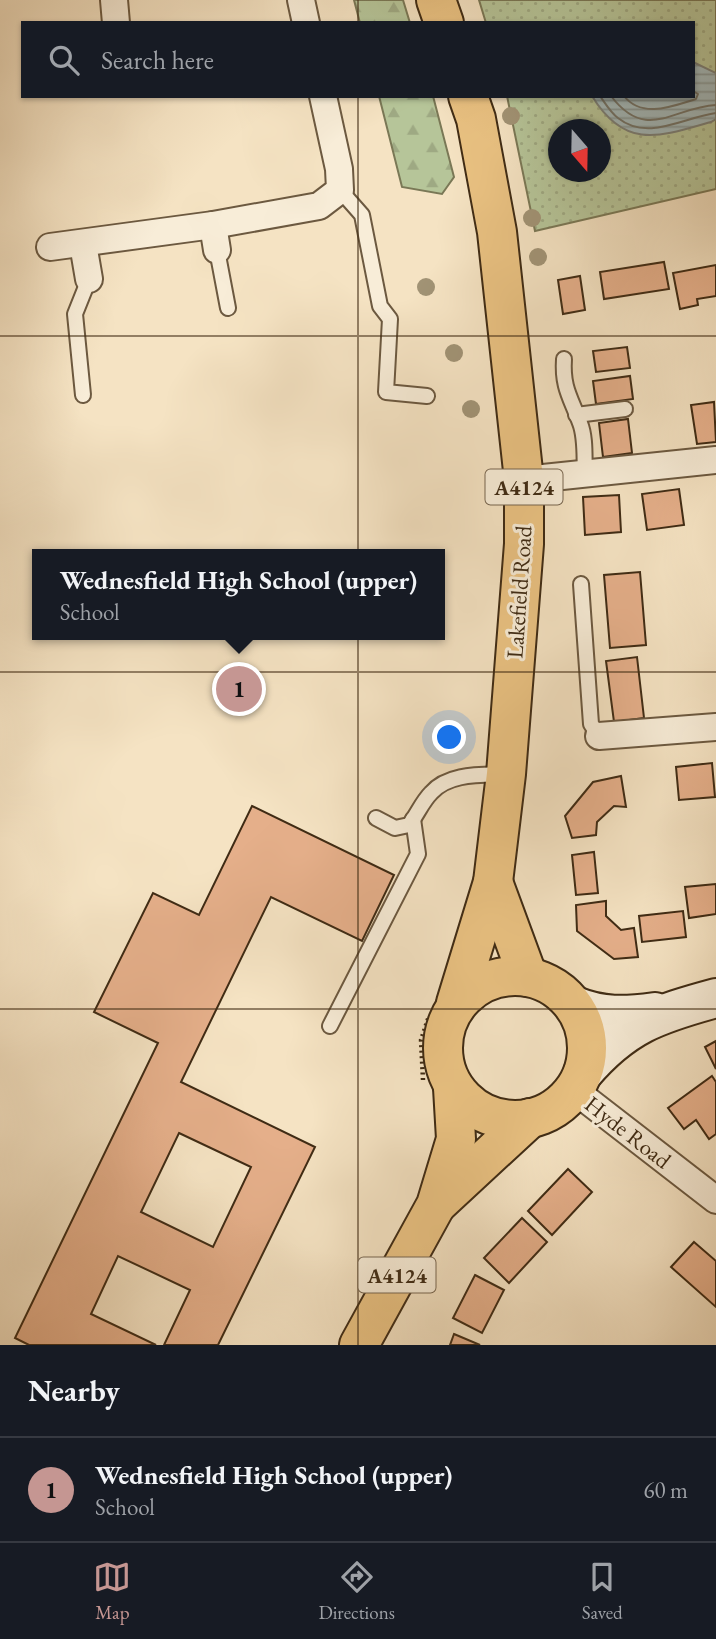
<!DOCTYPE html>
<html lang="en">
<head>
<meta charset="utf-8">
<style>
	body { margin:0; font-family:"EB Garamond",serif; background:#20242c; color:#f1f3f6 }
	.compass { position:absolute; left:548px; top:119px; width:63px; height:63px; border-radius:50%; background:#171b24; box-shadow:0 2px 5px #0004; rotate:160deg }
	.you { position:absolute; left:450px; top:738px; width:24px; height:24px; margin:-18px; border:5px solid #fff; border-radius:50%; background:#1a73e8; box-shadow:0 0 0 10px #1a73e833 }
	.badge { display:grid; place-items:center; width:46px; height:46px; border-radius:50%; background:#c59692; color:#111; font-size:23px; font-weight:700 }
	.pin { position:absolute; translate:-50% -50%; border:4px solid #fff; box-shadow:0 2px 7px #0006 }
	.popup { position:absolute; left:32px; top:549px; width:413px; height:91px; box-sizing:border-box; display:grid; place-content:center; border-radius:0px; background:#171b24; filter:drop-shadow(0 2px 5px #0005); font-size:23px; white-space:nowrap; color:#9ea1a6 }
	.popup b { font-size:26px; color:#f1f3f6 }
	.popup::after { content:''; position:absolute; left:50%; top:100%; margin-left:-14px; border:14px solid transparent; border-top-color:#171b24 }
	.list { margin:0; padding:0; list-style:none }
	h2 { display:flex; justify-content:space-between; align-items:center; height:91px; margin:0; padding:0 28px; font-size:30px }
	h2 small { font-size:23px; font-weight:400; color:#9ea1a6 }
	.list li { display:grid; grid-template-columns:46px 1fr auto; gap:21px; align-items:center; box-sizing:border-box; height:105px; padding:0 28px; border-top:2px solid #363941 }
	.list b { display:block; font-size:26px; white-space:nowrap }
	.list p { margin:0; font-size:23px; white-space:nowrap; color:#9ea1a6 }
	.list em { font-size:23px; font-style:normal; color:#9ea1a6 }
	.icon { flex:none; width:38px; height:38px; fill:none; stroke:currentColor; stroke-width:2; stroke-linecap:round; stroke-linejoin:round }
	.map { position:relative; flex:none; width:716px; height:1345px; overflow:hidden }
	.search { position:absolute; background:#171b24; box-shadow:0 2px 5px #0004; left:21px; right:21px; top:21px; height:77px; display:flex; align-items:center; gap:18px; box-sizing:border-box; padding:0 24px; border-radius:0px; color:#9ea1a6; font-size:26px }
	.sheet { height:196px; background:#171b24 }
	nav { display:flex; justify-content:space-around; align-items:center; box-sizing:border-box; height:98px; border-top:2px solid #363941; background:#171b24; font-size:19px; color:#9ea1a6 }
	nav a { display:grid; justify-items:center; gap:4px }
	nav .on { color:#c59692 }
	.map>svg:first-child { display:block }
	.grass { fill:url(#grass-dots); stroke:#7a7856; stroke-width:2; fill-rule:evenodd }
	.forest { fill:url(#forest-firs); stroke:#7a7856; stroke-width:2 }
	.water { fill:url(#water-rules); stroke:#7a817b; stroke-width:2 }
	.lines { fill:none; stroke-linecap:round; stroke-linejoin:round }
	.shore { stroke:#70736a; stroke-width:2 }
	.building { fill:#e5af8a; stroke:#3f2b14; stroke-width:2; fill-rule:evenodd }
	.service-casing { stroke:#6c5940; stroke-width:18 }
	.minor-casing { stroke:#6c5940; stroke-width:30 }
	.secondary-casing { stroke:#3f2b14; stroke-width:42 }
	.primary-casing { stroke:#3f2b14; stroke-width:42 }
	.path { stroke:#3f2b14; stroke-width:4.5; stroke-dasharray:2 3.5; stroke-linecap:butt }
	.service { stroke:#f8edd8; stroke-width:14 }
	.minor { stroke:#f8edd8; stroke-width:26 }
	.secondary { stroke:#f8edd8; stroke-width:38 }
	.primary { stroke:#eac282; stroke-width:38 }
	.tree { fill:#a19375 }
	.grid { fill:none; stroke:#3f2b14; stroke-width:2; stroke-opacity:0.55 }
	.labels { text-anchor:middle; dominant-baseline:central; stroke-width:6; stroke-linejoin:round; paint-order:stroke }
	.shield { fill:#f8edd8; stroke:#76654f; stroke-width:2 }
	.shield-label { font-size:21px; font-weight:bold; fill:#3f2b14 }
	.street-label { font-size:23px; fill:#3f2b14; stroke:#f8edd8 }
</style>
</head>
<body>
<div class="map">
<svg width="716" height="1345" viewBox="0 0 716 1345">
	<defs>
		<pattern id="grass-dots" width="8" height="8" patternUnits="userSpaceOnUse" patternTransform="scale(1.75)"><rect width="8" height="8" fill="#b6c599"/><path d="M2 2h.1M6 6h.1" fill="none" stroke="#9ea983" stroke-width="1.8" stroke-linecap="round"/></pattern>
		<pattern id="forest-firs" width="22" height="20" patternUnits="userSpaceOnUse" patternTransform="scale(1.75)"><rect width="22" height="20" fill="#b6c599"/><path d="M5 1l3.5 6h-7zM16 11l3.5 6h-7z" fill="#9ea983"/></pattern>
		<pattern id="water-rules" width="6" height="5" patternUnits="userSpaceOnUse" patternTransform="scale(1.75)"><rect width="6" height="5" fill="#a2bbbf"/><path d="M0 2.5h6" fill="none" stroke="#85989a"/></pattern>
	</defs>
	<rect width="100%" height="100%" fill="#f5e3c3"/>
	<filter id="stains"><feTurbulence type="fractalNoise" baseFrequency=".00286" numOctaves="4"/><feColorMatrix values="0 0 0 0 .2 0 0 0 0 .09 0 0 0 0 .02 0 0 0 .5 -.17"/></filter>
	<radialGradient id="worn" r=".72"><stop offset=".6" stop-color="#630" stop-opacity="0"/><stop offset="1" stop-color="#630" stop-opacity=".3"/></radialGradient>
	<path class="grass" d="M479 0H716V189L535 231 507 96H693V23H486ZM558 130H600V172H558Z"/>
	<g class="forest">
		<path d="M354 0H403L410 23H360Z"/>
		<path d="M379 96H433L454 177 442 194 402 187Z"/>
	</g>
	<path class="water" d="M693 62 716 73V119L711 122C659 137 625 150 592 96H693Z"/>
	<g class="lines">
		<g class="shore">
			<path d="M600 96C605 103 611 113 618 118 648 142 684 117 716 113"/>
			<path d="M611 96C647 143 673 107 716 105"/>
			<path d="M624 96C642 119 673 106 696 99L698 94 693 91"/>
		</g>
	</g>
	<g class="building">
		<path d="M664 262 669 289 604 299 600 272Z"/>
		<path d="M716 265V296L697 299 698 305 680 309 673 273Z"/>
		<path d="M580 276 585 310 563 314 558 280Z"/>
		<path d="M627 347 630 368 596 372 593 351Z"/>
		<path d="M630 376 633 399 596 404 593 381Z"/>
		<path d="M714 402 716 442 697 444 691 405Z"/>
		<path d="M628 419 632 453 603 457 599 423Z"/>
		<path d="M679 489 684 525 647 530 642 494Z"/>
		<path d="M619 495 621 532 585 535 583 497Z"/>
		<path d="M640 572 646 645 610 648 604 575Z"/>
		<path d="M637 657 644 718 614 722 606 661Z"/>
		<path d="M712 763 715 797 679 800 676 767Z"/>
		<path d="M621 776 626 807 614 806 597 822 596 835 572 838 565 816 593 782Z"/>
		<path d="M252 806 394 875 362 941 271 897 181 1082 315 1147 218 1345H164L190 1290 118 1256 91 1314 156 1345H29L15 1338 158 1043 94 1012 153 893 199 915ZM179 1133 251 1167 213 1247 141 1212Z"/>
		<path d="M594 852 598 893 576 895 572 855Z"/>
		<path d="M716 884V914L689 918 685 887Z"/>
		<path d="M606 901V916L621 930 634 928 638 957 614 959 577 931 576 905Z"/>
		<path d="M683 911 686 937 642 942 639 916Z"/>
		<path d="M716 1041V1069L705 1047Z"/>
		<path d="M712 1076 716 1082V1134L709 1139 696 1120 684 1129 668 1108Z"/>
		<path d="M568 1169 592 1192 552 1235 528 1211Z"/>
		<path d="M522 1218 547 1242 509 1283 484 1258Z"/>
		<path d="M694 1242 716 1261V1307L671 1267Z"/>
		<path d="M475 1275 504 1290 482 1333 453 1318Z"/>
		<path d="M454 1334 480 1345H450Z"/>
	</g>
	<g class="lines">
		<defs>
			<g id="service">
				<path d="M340 190 362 215 380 306 390 319 386 392 427 396"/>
				<path d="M217 250 228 308"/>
				<path d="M564 359C562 388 571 398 580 423 586 438 584 458 585 474"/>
				<path d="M83 395 75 314 89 279"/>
				<path d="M576 415 625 409"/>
				<path d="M581 584 591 724 599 736"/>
				<path d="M376 818 395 828 409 825C417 815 422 802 431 793 448 773 481 775 505 774"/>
				<path d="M330 1026 418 854 413 819"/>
			</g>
			<g id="minor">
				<path d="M114 0 116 23"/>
				<path d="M301 0 306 23"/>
				<path d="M213 225 217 250"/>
				<path d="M83 244 89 279"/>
				<path d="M50 247 213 225 319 206 340 190 339 169 323 96"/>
				<path d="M524 480 716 460"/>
				<path d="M599 736 716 727"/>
				<path d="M574 1090 716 1200"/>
			</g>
			<g id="secondary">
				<path d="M575 1006C602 1017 625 1016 655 1012"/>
				<path d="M583 1073C624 1025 657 1014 716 998"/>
			</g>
			<g id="primary">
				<path d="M436 0 444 23"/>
				<path d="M493 882 528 977"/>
				<circle cx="515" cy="1048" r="72"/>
				<path d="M456 1003 493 882 506 774 524 544V480L497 232 476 119 468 96"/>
				<path d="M437 1204 530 1118"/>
				<path d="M359 1345 436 1205 456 1139 453 1088"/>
			</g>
		</defs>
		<use href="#service" class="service-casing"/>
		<use href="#minor" class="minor-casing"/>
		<use href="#secondary" class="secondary-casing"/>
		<use href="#primary" class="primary-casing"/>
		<path class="path" d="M423 1080 421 1040 429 1016"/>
		<use href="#service" class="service"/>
		<use href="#minor" class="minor"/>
		<use href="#secondary" class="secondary"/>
		<use href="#primary" class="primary"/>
	</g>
	<g class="tree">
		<circle cx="511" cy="116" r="9"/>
		<circle cx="532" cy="218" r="9"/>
		<circle cx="538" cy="257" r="9"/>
		<circle cx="426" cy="287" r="9"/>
		<circle cx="454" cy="353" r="9"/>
		<circle cx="471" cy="409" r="9"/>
	</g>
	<path class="grid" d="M358 0V23M358 96V1345M0 336H716M0 672H716M0 1009H716"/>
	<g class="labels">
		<g class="shield">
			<rect x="485.5" y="469.5" width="77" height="35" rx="5"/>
			<rect x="358.5" y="1257.5" width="77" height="35" rx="5"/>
		</g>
		<g class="shield-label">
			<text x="524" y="487">A4124</text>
			<text x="397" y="1275">A4124</text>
		</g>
		<g class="street-label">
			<text transform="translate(519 592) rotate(-86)">Lakefield Road</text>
			<text transform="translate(628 1132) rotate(38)">Hyde Road</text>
		</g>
	</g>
	<rect width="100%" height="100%" filter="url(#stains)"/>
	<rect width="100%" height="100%" fill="url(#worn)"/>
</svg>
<svg class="compass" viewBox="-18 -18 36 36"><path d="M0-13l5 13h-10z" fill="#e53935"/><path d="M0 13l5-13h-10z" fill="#9ea1a6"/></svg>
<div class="you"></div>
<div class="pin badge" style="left:239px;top:689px">1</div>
<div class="popup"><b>Wednesfield High School (upper)</b>School</div>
<div class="search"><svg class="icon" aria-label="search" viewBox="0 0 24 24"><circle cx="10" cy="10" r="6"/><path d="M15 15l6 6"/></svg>Search here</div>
</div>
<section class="sheet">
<h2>Nearby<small></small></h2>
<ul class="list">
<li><span class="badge">1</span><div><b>Wednesfield High School (upper)</b><p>School</p></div><em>60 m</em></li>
</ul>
</section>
<nav>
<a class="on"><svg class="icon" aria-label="map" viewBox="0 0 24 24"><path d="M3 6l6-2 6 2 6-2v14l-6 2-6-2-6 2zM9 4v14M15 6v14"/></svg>Map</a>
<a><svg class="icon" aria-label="directions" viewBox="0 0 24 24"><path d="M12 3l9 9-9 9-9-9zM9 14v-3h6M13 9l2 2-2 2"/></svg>Directions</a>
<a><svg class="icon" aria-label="saved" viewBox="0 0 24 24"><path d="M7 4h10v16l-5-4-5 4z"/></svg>Saved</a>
</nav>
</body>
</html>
